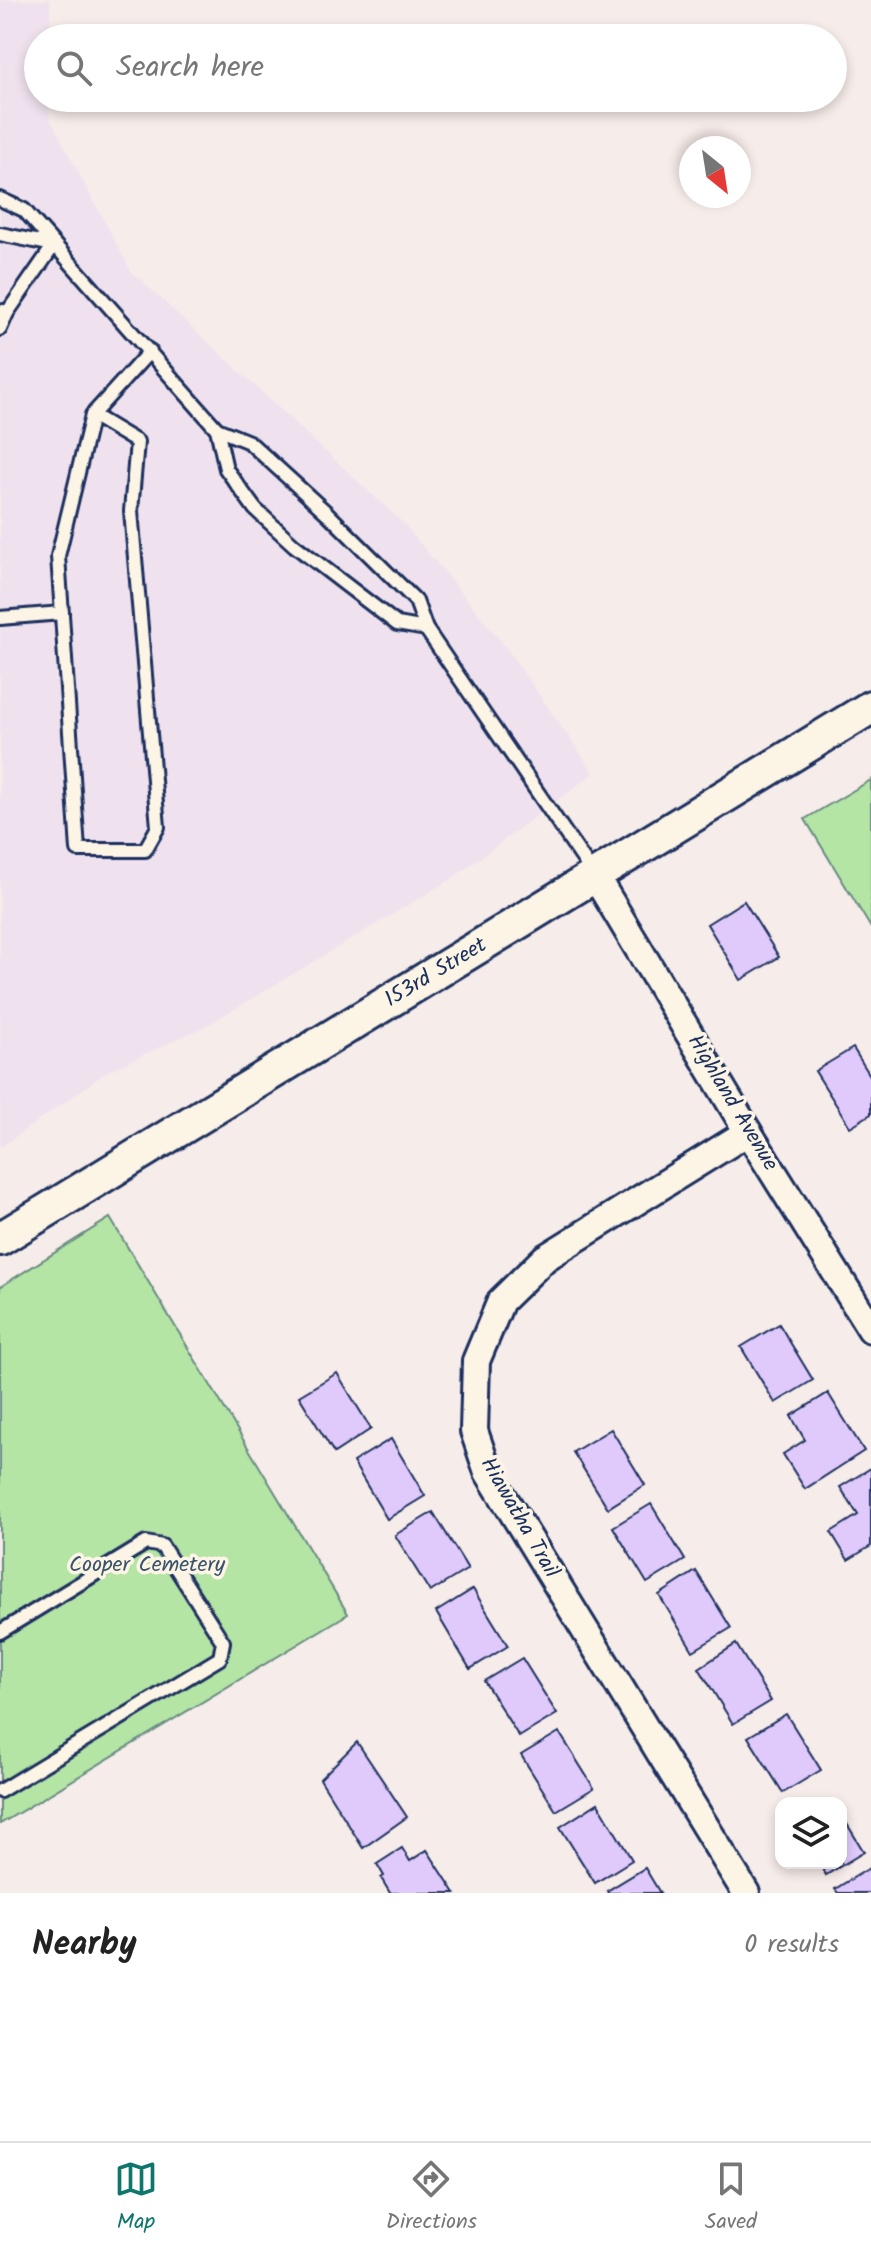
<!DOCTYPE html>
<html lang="en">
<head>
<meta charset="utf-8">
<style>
	body { margin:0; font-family:Kalam,sans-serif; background:#f2f2f2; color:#222 }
	.controls { position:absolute; right:24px; bottom:24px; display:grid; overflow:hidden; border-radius:16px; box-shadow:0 4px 12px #0003 }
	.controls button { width:72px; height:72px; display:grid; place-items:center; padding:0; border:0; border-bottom:2px solid #e0e0e0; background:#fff; color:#222; font:40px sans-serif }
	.compass { position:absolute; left:679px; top:136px; width:72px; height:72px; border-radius:50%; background:#fff; box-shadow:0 4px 12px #0003; rotate:150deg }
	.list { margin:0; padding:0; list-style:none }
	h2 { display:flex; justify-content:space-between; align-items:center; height:104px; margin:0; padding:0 32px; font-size:34px }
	h2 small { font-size:26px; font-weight:400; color:#767676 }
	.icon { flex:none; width:44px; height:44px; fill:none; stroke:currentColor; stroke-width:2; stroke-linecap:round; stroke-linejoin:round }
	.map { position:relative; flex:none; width:871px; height:1893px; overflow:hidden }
	.search { position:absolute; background:#fff; box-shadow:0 4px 12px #0003; left:24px; right:24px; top:24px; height:88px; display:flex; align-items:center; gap:20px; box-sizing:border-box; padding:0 28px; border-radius:44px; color:#767676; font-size:30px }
	.sheet { height:248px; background:#fff }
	nav { display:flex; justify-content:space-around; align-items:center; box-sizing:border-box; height:112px; border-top:2px solid #e0e0e0; background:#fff; font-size:22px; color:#767676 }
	nav a { display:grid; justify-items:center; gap:4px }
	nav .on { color:#0f766e }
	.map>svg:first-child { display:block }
	.built { fill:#efe2ee }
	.green { fill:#b4e5a5; stroke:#688a82; stroke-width:2 }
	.building { fill:#dfcafb; stroke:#1b2f5e; stroke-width:2 }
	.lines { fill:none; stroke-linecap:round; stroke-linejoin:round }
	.service-casing { stroke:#1b2f5e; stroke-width:18 }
	.minor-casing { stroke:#1b2f5e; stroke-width:32 }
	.tertiary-casing { stroke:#1b2f5e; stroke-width:38 }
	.service { stroke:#fcf5e5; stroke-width:12 }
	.minor { stroke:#fcf5e5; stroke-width:26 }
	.tertiary { stroke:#fcf5e5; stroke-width:32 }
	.labels { text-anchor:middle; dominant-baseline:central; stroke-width:7; stroke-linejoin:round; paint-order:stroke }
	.street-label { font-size:22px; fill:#1b2f5e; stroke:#fcf5e5 }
	.park-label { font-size:22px; fill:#3a536c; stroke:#fcf5e5 }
</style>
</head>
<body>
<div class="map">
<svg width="871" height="1893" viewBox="0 0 871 1893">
	<rect width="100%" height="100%" fill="#f6ece9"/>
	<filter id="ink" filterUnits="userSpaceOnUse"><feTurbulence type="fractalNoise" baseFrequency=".0125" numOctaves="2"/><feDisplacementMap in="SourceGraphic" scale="16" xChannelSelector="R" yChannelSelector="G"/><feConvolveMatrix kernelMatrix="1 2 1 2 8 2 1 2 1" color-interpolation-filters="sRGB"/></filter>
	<g filter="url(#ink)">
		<path class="built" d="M0 0H50V38H38V98H49V117L131 271 404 524 502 642 594 773 453 878 206 1026 108 1071 0 1148Z"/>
		<g class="green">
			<path d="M871 780V928L805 819Z"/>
			<path d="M110 1218 348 1614 0 1824V1287Z"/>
		</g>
		<g class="building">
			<path d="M744 901 779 957 741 980 707 924Z"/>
			<path d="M853 1048 871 1077V1114L850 1127 815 1071Z"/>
			<path d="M779 1324 813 1380 775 1403 741 1347Z"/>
			<path d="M337 1373 371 1429 334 1453 299 1396Z"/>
			<path d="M828 1393 864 1451 805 1489 783 1454 805 1440 791 1416Z"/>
			<path d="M611 1429 645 1485 608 1508 573 1452Z"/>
			<path d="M391 1439 425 1496 387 1519 353 1462Z"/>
			<path d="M871 1468V1546L848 1560 831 1532 858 1515 840 1487Z"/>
			<path d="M651 1504 685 1560 647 1583 613 1527Z"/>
			<path d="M433 1512 468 1569 430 1592 395 1535Z"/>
			<path d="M696 1571 731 1628 693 1651 659 1595Z"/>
			<path d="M473 1589 508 1646 470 1669 436 1612Z"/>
			<path d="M736 1644 771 1701 733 1724 699 1668Z"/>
			<path d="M522 1658 557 1714 519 1737 484 1681Z"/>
			<path d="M786 1714 821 1770 783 1793 748 1737Z"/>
			<path d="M559 1732 594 1788 556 1811 521 1755Z"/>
			<path d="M357 1742 407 1817 363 1848 320 1779Z"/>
			<path d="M598 1803 632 1860 595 1883 560 1827Z"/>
			<path d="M841 1814 864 1852 826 1875 819 1863H841Z"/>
			<path d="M402 1848 410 1861 427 1850 455 1893H390L381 1878 384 1876 377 1864Z"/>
			<path d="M871 1867V1893H838L835 1889Z"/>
			<path d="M645 1868 660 1893H608L607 1891Z"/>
		</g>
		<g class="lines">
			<defs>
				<g id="service">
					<path d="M0 199 24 210 217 429 226 469 255 509 294 545 397 624 426 629"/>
					<path d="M0 234 54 245"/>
					<path d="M7 313 54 245"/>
					<path d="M0 329 7 313 3 311"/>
					<path d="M92 415 137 442 131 511 158 827 145 850H78L58 556 92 415 150 351"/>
					<path d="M217 429 249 442 328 514 416 601 426 629 594 875"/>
					<path d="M0 618 62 613"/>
					<path d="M0 1632 146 1543 162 1546 223 1642 220 1658 0 1791"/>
				</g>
				<g id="minor">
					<path d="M595 876 748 1132 871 1329"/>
					<path d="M746 1893 488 1472 474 1431 476 1361 501 1301 545 1258 748 1132"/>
				</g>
				<path id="tertiary" d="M0 1239 871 707"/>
			</defs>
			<use href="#service" class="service-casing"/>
			<use href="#minor" class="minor-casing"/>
			<use href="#tertiary" class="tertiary-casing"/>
			<use href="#service" class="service"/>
			<use href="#minor" class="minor"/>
			<use href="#tertiary" class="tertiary"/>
		</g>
	</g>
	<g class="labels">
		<g class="street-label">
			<text transform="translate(436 973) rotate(-31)">153rd Street</text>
			<text transform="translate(732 1103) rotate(59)">Highland Avenue</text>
			<text transform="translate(519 1518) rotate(60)">Hiawatha Trail</text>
		</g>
		<g class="park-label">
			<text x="147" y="1565">Cooper Cemetery</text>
		</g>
	</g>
</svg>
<div class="controls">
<button><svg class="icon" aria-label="layers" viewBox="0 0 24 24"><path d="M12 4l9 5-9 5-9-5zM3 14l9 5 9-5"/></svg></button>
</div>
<svg class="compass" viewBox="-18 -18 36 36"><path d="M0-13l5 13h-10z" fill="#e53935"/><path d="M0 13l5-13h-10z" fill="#767676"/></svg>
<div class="search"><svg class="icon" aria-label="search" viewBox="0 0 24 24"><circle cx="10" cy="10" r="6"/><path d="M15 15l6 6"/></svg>Search here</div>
</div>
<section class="sheet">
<h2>Nearby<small>0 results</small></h2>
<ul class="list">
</ul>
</section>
<nav>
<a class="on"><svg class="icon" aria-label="map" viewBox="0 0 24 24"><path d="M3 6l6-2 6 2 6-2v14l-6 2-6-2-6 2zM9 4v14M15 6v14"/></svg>Map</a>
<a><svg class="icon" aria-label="directions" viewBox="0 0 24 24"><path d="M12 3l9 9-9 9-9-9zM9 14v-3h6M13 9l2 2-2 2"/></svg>Directions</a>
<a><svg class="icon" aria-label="saved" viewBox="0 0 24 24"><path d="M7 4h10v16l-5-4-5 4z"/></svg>Saved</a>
</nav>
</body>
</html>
